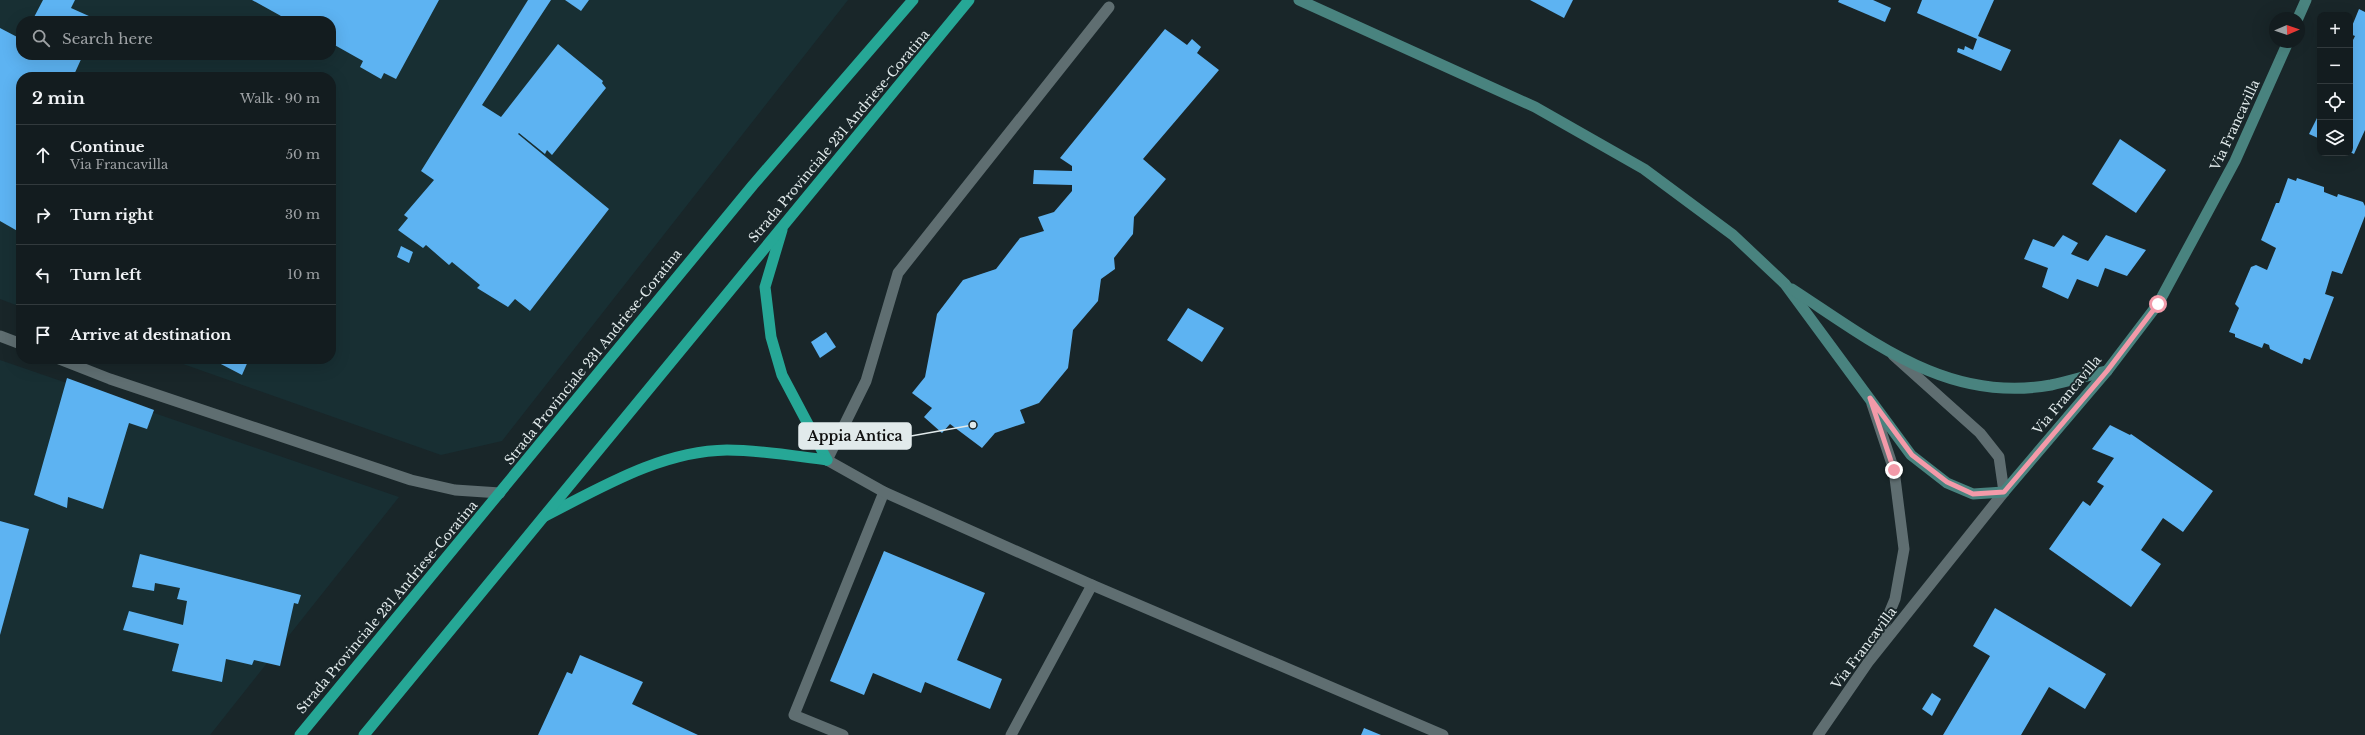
<!DOCTYPE html>
<html lang="en">
<head>
<meta charset="utf-8">
<style>
	body { margin:0; font-family:"Libre Baskerville",serif; background:#1c2528; color:#f1f3f6 }
	.controls { position:absolute; right:12px; top:12px; display:grid; overflow:hidden; border-radius:8px; box-shadow:0 4px 16px #0002 }
	.controls button { width:36px; height:36px; display:grid; place-items:center; padding:0; border:0; border-bottom:1px solid #323a3d; background:#131c1f; color:#f1f3f6; font:20px sans-serif }
	.compass { position:absolute; left:2269px; top:12px; width:36px; height:36px; border-radius:50%; background:#131c1f; box-shadow:0 4px 16px #0002; rotate:88deg }
	.stop { position:absolute; width:12px; height:12px; margin:-9px; border:3px solid #f39aa9; border-radius:50%; background:#fff }
	.stop.end { background:#f39aa9; border-color:#fff; box-shadow:0 1px 4px #0008 }
	.list { margin:0; padding:0; list-style:none }
	h2 { display:flex; justify-content:space-between; align-items:center; height:52px; margin:0; padding:0 16px; font-size:17px }
	h2 small { font-size:13px; font-weight:400; color:#9da1a4 }
	.list li { display:grid; grid-template-columns:26px 1fr auto; gap:12px; align-items:center; box-sizing:border-box; height:60px; padding:0 16px; border-top:1px solid #323a3d }
	.list b { display:block; font-size:15px; white-space:nowrap }
	.list p { margin:0; font-size:13px; white-space:nowrap; color:#9da1a4 }
	.list em { font-size:13px; font-style:normal; color:#9da1a4 }
	.icon { flex:none; width:22px; height:22px; fill:none; stroke:currentColor; stroke-width:2; stroke-linecap:round; stroke-linejoin:round }
	.map { position:relative; flex:none; width:2365px; height:735px; overflow:hidden }
	.search { position:absolute; background:#131c1f; box-shadow:0 4px 16px #0002; left:16px; top:16px; width:320px; height:44px; display:flex; align-items:center; gap:10px; box-sizing:border-box; padding:0 14px; border-radius:16px; color:#9da1a4; font-size:15px }
	.panel { position:absolute; background:#131c1f; box-shadow:0 4px 16px #0002; left:16px; top:72px; width:320px; height:292px; border-radius:16px }
	.map>svg:first-child { display:block }
	.built { fill:#182f33; fill-rule:evenodd }
	.building { fill:#5db3f2 }
	.lines { fill:none; stroke-linecap:round; stroke-linejoin:round }
	.service { stroke:#5f6e71; stroke-width:11 }
	.minor { stroke:#5f6e71; stroke-width:11 }
	.tertiary { stroke:#5f6e71; stroke-width:11 }
	.secondary { stroke:#49837f; stroke-width:11 }
	.trunk { stroke:#26a796; stroke-width:11 }
	.route { stroke:#f39aa9; stroke-width:5 }
	.labels { text-anchor:middle; dominant-baseline:central; stroke-width:4; stroke-linejoin:round; paint-order:stroke }
	.street-label { font-size:13px; fill:#e1eaeb; stroke:#192629 }
	.leader { fill:none; stroke:#e1eaeb; stroke-width:1.5 }
	.callout-dot { fill:#e1eaeb; stroke:#192629; stroke-width:1.5 }
	.callout { fill:#e1eaeb; stroke:#e1eaeb; stroke-width:1.5 }
	.callout-label { font-size:14px; text-anchor:middle; font-weight:bold; fill:#111 }
</style>
</head>
<body>
<div class="map">
<svg width="2365" height="735" viewBox="0 0 2365 735">
	<rect width="100%" height="100%" fill="#192629"/>
	<g class="built">
		<path d="M0 0H848L502 441 441 455 169 359H331V77H21V307L0 299ZM21 21H331V55H21Z"/>
		<path d="M0 360 399 497 210 735H0Z"/>
	</g>
	<g class="building">
		<path d="M43 0H75L71 8 100 21H32Z"/>
		<path d="M252 0H439L396 79 384 73 381 79 360 67 363 61 331 43V21H290Z"/>
		<path d="M528 0H551L482 105 501 117 558 44 603 81 602 83 606 88 552 155 547 150 545 154 519 133 518 134 609 209 530 311 515 299 508 307 477 288 480 285 452 262 449 265 426 245 423 248 398 230 408 218 404 215 434 180 421 171Z"/>
		<path d="M565 0H589L581 11Z"/>
		<path d="M1530 0H1573L1564 18Z"/>
		<path d="M1839 0H1873L1891 8 1885 22 1838 2Z"/>
		<path d="M1922 0H1994L1978 36 2011 50 2001 71 1957 52 1958 48 1964 50 1965 46 1973 50 1977 39 1917 13Z"/>
		<path d="M2359 9 2365 12V130L2354 154 2350 152V41L2352 42 2355 36 2350 34V31Z"/>
		<path d="M0 28 21 39V55H83L73 77H21V233L0 221Z"/>
		<path d="M1165 29 1187 45 1192 39 1201 47 1197 53 1219 70 1143 159 1166 179 1134 217 1133 234 1114 258 1115 269 1101 279 1098 301 1073 330 1068 368 1039 403 1020 410 1025 423 995 433 982 448 950 424 942 433 924 417 932 408 912 393 925 377 937 314 963 280 996 269 1020 238 1044 231 1038 217 1054 212 1072 191V185L1033 184 1034 170 1072 171V166L1060 158Z"/>
		<path d="M2320 112V139L2309 134Z"/>
		<path d="M2120 139 2166 170 2136 213 2092 184Z"/>
		<path d="M2288 178 2296 181 2297 178 2324 187V192L2337 197 2338 194 2363 202 2365 206V216L2342 274 2332 271 2325 294 2334 297 2310 360 2304 358 2302 364 2270 349 2269 345 2264 343 2262 348 2235 337V334L2229 332 2239 308 2235 304 2251 267 2256 265 2267 270 2276 248 2261 240 2276 203H2279Z"/>
		<path d="M2063 235 2078 243 2071 254 2088 261 2106 235 2146 250 2127 276 2105 268 2098 287 2077 279 2068 299 2042 287 2048 268 2024 259 2033 239 2054 247Z"/>
		<path d="M401 246 413 252 409 263 397 257Z"/>
		<path d="M1188 308 1224 328 1202 362 1167 340Z"/>
		<path d="M826 332 836 347 820 358 811 342Z"/>
		<path d="M215 359H249L242 375 217 362 218 360Z"/>
		<path d="M67 378 154 410 147 429 129 423 103 509 68 497 67 508 34 495Z"/>
		<path d="M2110 425 2130 435 2131 434 2213 491 2183 532 2163 518 2141 550 2161 564 2131 607 2049 549 2083 501 2090 506 2104 486 2097 482 2114 458 2092 449Z"/>
		<path d="M0 521 29 529 0 635Z"/>
		<path d="M884 551 985 593 957 660 1002 679 990 709 925 682 921 693 873 673 864 695 830 681Z"/>
		<path d="M140 554 301 595 298 604 294 603 280 666 254 660 252 665 226 659 222 682 172 671 179 644 123 630 129 611 183 625 187 601 177 599 180 588 155 583 154 591 132 587Z"/>
		<path d="M1995 608 2106 674 2085 709 2049 687 2021 735H1943L1990 656 1973 646Z"/>
		<path d="M580 655 643 682 632 704 698 735H538L567 672 572 674Z"/>
		<path d="M1932 693 1941 699 1932 716 1922 709Z"/>
		<path d="M1364 728 1381 735H1361Z"/>
	</g>
	<g class="lines">
		<g class="service">
			<path d="M827 460 866 381 898 273 1109 7"/>
			<path d="M843 735 794 715 884 492"/>
			<path d="M1011 735 1092 585"/>
		</g>
		<g class="minor">
			<path d="M0 336 21 344"/>
			<path d="M1893 355 1980 433 1999 457 2004 492"/>
			<path d="M59 359 110 379 411 480 455 490 500 493"/>
			<path d="M827 460 884 492 1092 585 1443 735"/>
			<path d="M1871 657 1895 599 1904 549 1894 470 1872 404"/>
		</g>
		<path class="tertiary" d="M1818 735 1869 661 2004 492"/>
		<g class="secondary">
			<path d="M1299 0 1535 107 1644 169 1733 235 1785 284 1911 455 1947 483 1973 494 2004 492 2107 371 2158 304 2235 161 2288 42"/>
			<path d="M2298 18 2306 0"/>
			<path d="M1792 289C1872 341 1948 404 2051 385 2070 381 2088 375 2107 371"/>
		</g>
		<g class="trunk">
			<path d="M782 230 765 287 771 337 782 375 827 460"/>
			<path d="M545 516C602 487 661 451 727 450 760 450 794 456 827 460"/>
			<path d="M300 735 753 185 913 0"/>
			<path d="M364 735 969 0"/>
		</g>
	</g>
	<g class="lines">
		<path class="route" d="M1894 470 1870 398 1912 455 1947 482 1973 494 2004 492 2107 371 2158 304"/>
	</g>
	<g class="labels">
		<g class="street-label">
			<text transform="translate(2235 125) rotate(-65)">Via Francavilla</text>
			<text transform="translate(839 136) rotate(-50)">Strada Provinciale 231 Andriese-Coratina</text>
			<text transform="translate(593 357) rotate(-51)">Strada Provinciale 231 Andriese-Coratina</text>
			<text transform="translate(2067 395) rotate(-50)">Via Francavilla</text>
			<text transform="translate(387 607) rotate(-50)">Strada Provinciale 231 Andriese-Coratina</text>
			<text transform="translate(1864 648) rotate(-53)">Via Francavilla</text>
		</g>
	</g>
	<path class="leader" d="M973 425L911 436"/>
	<circle class="callout-dot" cx="973" cy="425" r="4"/>
	<rect class="callout" x="799" y="423" width="112" height="26" rx="4"/>
	<g class="callout-label">
		<text x="855" y="441">Appia Antica</text>
	</g>
</svg>
<div class="controls">
<button>+</button>
<button>−</button>
<button><svg class="icon" aria-label="locate" viewBox="0 0 24 24"><circle cx="12" cy="12" r="6"/><path d="M12 2v4M12 18v4M2 12h4M18 12h4"/></svg></button>
<button><svg class="icon" aria-label="layers" viewBox="0 0 24 24"><path d="M12 4l9 5-9 5-9-5zM3 14l9 5 9-5"/></svg></button>
</div>
<svg class="compass" viewBox="-18 -18 36 36"><path d="M0-13l5 13h-10z" fill="#e53935"/><path d="M0 13l5-13h-10z" fill="#9da1a4"/></svg>
<div class="stop" style="left:2158px;top:304px"></div>
<div class="stop end" style="left:1894px;top:470px"></div>
<div class="search"><svg class="icon" aria-label="search" viewBox="0 0 24 24"><circle cx="10" cy="10" r="6"/><path d="M15 15l6 6"/></svg>Search here</div>
<section class="panel">
<h2>2 min<small>Walk · 90 m</small></h2>
<ul class="list">
<li><svg class="icon" aria-label="ahead" viewBox="0 0 24 24"><path d="M12 20V5M6 11l6-6 6 6"/></svg><div><b>Continue</b><p>Via Francavilla</p></div><em>50 m</em></li>
<li><svg class="icon" aria-label="right" viewBox="0 0 24 24"><path d="M7 20v-9h11M14 6l5 5-5 5"/></svg><div><b>Turn right</b></div><em>30 m</em></li>
<li><svg class="icon" aria-label="left" viewBox="0 0 24 24"><path d="M17 20v-9H6M10 6l-5 5 5 5"/></svg><div><b>Turn left</b></div><em>10 m</em></li>
<li><svg class="icon" aria-label="arrive" viewBox="0 0 24 24"><path d="M6 21V4h12l-3 4 3 4H6"/></svg><div><b>Arrive at destination</b></div></li>
</ul>
</section>
</div>
</body>
</html>
